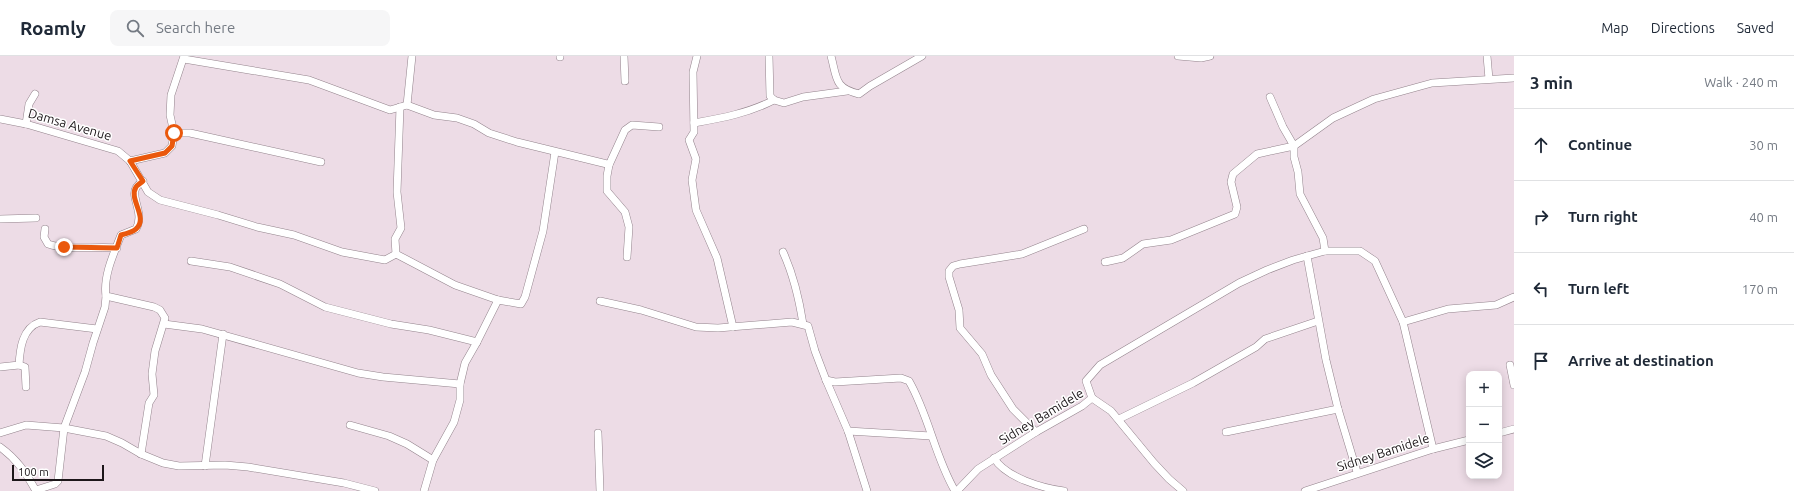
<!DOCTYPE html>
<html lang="en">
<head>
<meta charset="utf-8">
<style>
	body { margin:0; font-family:Ubuntu,sans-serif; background:#f6f6f7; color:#1f2937 }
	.controls { position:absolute; right:12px; bottom:12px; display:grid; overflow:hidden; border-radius:8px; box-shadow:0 2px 10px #0003 }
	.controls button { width:36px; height:36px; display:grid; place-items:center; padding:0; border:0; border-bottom:1px solid #e0e1e3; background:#fff; color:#1f2937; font:20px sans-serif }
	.scale { position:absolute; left:12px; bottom:10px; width:92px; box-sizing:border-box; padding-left:4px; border:2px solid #1c1619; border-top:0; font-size:11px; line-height:14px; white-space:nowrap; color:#1c1619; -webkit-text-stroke:3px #fff; paint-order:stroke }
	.stop { position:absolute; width:12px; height:12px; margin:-9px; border:3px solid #ea580c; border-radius:50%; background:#fff }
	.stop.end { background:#ea580c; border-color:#fff; box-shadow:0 1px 4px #0008 }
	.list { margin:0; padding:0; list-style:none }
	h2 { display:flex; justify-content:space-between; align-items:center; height:52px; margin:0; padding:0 16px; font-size:17px }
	h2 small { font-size:13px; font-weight:400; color:#747a83 }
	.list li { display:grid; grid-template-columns:26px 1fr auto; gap:12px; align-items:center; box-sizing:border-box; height:72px; padding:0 16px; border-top:1px solid #e0e1e3 }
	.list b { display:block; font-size:15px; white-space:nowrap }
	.list em { font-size:13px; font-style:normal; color:#747a83 }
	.icon { flex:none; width:22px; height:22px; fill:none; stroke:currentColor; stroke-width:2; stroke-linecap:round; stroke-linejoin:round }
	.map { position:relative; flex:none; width:1514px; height:435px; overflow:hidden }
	header { display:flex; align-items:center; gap:24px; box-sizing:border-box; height:56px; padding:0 20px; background:#fff; border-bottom:1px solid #e0e1e3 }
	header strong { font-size:19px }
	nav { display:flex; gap:22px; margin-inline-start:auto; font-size:14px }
	.search { width:280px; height:36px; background:#f6f6f7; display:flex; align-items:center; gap:10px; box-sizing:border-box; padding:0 14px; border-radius:8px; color:#747a83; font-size:15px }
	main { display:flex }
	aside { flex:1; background:#fff }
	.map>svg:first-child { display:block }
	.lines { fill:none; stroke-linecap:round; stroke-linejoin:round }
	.minor-casing { stroke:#93838c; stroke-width:8 }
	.minor { stroke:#fff; stroke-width:7 }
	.route { stroke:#ea580c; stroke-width:5 }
	.labels { text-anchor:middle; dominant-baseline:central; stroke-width:3; stroke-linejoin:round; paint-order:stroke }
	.street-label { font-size:13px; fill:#1c1619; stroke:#fff }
</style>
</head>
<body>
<header>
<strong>Roamly</strong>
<div class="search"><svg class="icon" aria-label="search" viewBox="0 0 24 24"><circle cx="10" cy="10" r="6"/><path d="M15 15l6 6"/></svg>Search here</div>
<nav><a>Map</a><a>Directions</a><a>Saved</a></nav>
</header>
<main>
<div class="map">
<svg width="1514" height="435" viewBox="0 0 1514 435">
	<rect width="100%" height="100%" fill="#eddce6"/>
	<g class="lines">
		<defs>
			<g id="minor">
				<path d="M624 0 625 25"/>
				<path d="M697 0 693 16 694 76 689 84 696 103 692 124 696 154 717 202 733 271"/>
				<path d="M769 0 770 40 774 44 784 47 803 41 847 35"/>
				<path d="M831 0C837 22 834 32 859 38L870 30 922 0"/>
				<path d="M1178 0 1201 2 1210 0"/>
				<path d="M1487 0 1489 23"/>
				<path d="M560 1V0"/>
				<path d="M184 3 309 24 390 54 407 49 434 59 457 62 474 68 489 77 517 86 607 108 609 109 625 74 632 69 659 71"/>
				<path d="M407 49 412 0"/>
				<path d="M0 63 26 68 118 95 130 105 148 136 160 144 218 159 257 171 294 179 342 196 385 204 396 198 455 229 498 244 521 248 525 241 543 175 555 96"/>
				<path d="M694 67C722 62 749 57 774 44"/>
				<path d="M26 68 29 48 35 38"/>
				<path d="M174 77H190L321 106"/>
				<path d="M130 105 165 97 172 90 174 77 170 59 171 39 184 0"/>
				<path d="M609 109 607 120V135L625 156 629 171 627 201"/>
				<path d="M0 163 36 162"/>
				<path d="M45 173 44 181 48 188C69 195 94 190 117 192"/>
				<path d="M1325 195 1323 182 1300 138 1298 116 1294 101V90L1333 62 1374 43 1432 27 1514 22"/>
				<path d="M783 196C794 220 799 242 803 268"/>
				<path d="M396 198 395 183 401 172 397 136 400 51"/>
				<path d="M1307 200 1326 304 1338 353 1357 416"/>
				<path d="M191 205 230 211 280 228 325 251 391 268 429 274 477 286"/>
				<path d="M1105 206 1123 202 1143 188 1171 184 1235 158 1237 151 1231 126 1233 118 1257 98 1294 90 1283 71 1270 41"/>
				<path d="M600 245 641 254 696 271 718 272 792 266 808 270 815 295 826 324 848 375 867 435"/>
				<path d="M1403 266 1448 253 1496 249 1514 241"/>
				<path d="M164 268 202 273 358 317 383 321 460 328"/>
				<path d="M19 309 25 311 26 331"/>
				<path d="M1510 309 1514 329"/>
				<path d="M0 311 19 309C20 293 22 272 40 266L97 273"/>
				<path d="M826 324 835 326 901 322 909 325C929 360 935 401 955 435"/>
				<path d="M1092 342 1086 325 1100 309 1239 227 1267 214 1293 204 1325 195H1360L1375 205 1403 266 1433 393"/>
				<path d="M1119 363 1193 327 1256 291 1265 283 1318 265"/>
				<path d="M350 369 389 380 407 388 433 404"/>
				<path d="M848 375 931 380"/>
				<path d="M1036 376 1013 353 991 319 982 298 960 272 959 254 949 221V215L953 210 960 208 1022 198 1084 173"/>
				<path d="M1226 376 1338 353"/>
				<path d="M0 377 26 369 64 372 106 380 122 387 141 398 163 407 179 410 225 409 248 411 344 427 375 435"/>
				<path d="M598 377 600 435"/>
				<path d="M1499 377 1514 373"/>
				<path d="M0 391C17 403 26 417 36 435"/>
				<path d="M141 398 149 347 154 339 152 318 155 295 165 262 160 254 154 251 106 240C103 220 114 197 121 179L136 173C145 157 130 141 136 132 137 129 141 127 143 125"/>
				<path d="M994 402C1006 422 1043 432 1064 435"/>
				<path d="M205 410 223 278"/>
				<path d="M36 434 55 428 58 425 64 372 85 316 93 287 105 251 106 240"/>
				<path d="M424 435 433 404 454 366 460 344V328L465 307 477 286 498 244"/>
				<path d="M957 435 978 413 1036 376 1082 350 1092 342 1111 355 1154 407 1169 423 1183 435"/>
				<path d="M1305 435 1433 393 1469 384"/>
			</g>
		</defs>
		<use href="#minor" class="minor-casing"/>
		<use href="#minor" class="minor"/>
	</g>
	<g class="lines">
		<path class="route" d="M64 191 117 192 121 179C125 178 133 176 136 173 149 162 128 143 136 131 137 129 141 127 143 125L130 105 165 97 172 90 174 77"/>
	</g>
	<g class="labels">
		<g class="street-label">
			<text transform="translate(70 68) rotate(16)">Damsa Avenue</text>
			<text transform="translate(1041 360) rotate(-31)">Sidney Bamidele</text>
			<text transform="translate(1383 396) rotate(-18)">Sidney Bamidele</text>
		</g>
	</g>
</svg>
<div class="controls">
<button>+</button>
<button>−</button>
<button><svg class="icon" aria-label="layers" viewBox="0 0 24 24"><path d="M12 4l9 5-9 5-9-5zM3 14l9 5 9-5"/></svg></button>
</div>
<div class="scale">100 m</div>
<div class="stop" style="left:174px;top:77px"></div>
<div class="stop end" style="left:64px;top:191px"></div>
</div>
<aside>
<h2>3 min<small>Walk · 240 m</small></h2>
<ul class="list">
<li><svg class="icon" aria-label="ahead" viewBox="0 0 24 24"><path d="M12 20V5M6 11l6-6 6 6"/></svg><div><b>Continue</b></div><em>30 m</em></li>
<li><svg class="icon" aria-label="right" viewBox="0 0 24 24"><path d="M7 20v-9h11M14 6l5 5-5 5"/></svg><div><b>Turn right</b></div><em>40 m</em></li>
<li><svg class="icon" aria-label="left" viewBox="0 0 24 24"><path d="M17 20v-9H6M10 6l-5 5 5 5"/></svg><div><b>Turn left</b></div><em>170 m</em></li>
<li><svg class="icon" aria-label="arrive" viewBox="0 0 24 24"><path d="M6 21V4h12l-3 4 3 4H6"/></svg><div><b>Arrive at destination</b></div></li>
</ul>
</aside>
</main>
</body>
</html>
